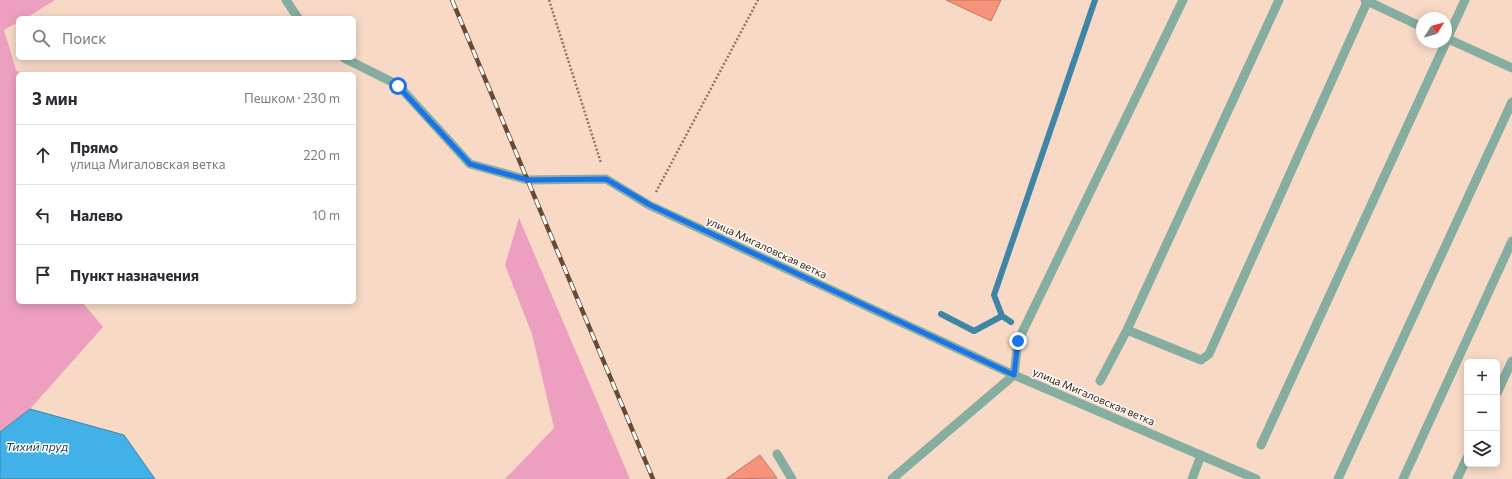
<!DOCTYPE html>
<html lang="ru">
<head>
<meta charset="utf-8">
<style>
	body { margin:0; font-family:Commissioner,sans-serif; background:#f7f7f7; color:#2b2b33 }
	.controls { position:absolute; right:12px; bottom:12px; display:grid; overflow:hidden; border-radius:6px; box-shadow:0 2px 10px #0003 }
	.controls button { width:36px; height:36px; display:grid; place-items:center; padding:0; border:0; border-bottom:1px solid #e1e1e2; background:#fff; color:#2b2b33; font:20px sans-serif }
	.compass { position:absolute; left:1416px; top:12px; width:36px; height:36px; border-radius:50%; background:#fff; box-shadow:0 2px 10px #0003; rotate:54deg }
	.stop { position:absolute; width:12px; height:12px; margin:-9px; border:3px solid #1a73e8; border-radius:50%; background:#fff }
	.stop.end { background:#1a73e8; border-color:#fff; box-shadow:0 1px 4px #0008 }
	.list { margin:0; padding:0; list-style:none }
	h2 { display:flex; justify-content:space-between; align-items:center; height:52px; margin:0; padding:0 16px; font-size:17px }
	h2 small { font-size:13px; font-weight:400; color:#7c7c81 }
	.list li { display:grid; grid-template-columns:26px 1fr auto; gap:12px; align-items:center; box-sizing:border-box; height:60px; padding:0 16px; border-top:1px solid #e1e1e2 }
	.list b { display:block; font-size:15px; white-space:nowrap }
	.list p { margin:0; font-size:13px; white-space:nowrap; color:#7c7c81 }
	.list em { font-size:13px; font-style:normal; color:#7c7c81 }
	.icon { flex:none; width:22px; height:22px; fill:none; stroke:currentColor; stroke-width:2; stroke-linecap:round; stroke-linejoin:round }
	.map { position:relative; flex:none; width:1512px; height:479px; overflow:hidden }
	.search { position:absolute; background:#fff; box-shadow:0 2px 10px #0003; left:16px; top:16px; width:340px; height:44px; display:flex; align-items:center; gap:10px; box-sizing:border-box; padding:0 14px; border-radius:6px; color:#7c7c81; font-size:15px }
	.panel { position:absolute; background:#fff; box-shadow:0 2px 10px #0003; left:16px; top:72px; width:340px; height:232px; border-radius:6px }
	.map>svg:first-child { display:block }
	.green { fill:#ec9fbe }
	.water { fill:#41b1e8; stroke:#3f85a5 }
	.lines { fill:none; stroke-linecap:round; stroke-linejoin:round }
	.stream { stroke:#3f85a5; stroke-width:6 }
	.building { fill:#f7927b; stroke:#c57563 }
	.path { stroke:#917561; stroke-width:2.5; stroke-dasharray:2 2; stroke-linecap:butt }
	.service { stroke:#85ada0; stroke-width:9 }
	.rail-casing { stroke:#664a36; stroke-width:4.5 }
	.rail { stroke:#fff; stroke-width:3; stroke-dasharray:9; stroke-linecap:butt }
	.route { stroke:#1a73e8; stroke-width:5 }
	.labels { text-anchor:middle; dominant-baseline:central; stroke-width:3; stroke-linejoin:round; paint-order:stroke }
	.street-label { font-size:11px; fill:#391e0a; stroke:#fff }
	.water-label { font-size:12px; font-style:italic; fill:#0c3c52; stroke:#fff }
</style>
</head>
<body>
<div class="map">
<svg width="1512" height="479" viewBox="0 0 1512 479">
	<rect width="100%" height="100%" fill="#f7d9c6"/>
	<g class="green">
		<path d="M0 0H55L26 18H18V22L4 30 16 70 21 74H18V302H82L103 327 30 409 0 432Z"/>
		<path d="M519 218 630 479H505L554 428 532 334 505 265Z"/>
	</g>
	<path class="water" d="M30 409 124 435 155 479H0V432Z"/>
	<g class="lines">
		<g class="stream">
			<path d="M941 314 974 331 1002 316"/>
			<path d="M1011 322 1002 316 994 295 1095 0"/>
		</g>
	</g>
	<g class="building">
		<path d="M946 0H1001L991 21Z"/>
		<path d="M760 455 777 478 726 479Z"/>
	</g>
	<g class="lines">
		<g class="path">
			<path d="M549 0 601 163"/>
			<path d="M656 192 758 0"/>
		</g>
		<g class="service">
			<path d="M286 0 298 18"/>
			<path d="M1365 0 1422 27"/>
			<path d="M1446 38 1512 68"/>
			<path d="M1446 41 1465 0"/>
			<path d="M344 58 398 85 470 164 528 180 606 179 649 205 1014 375 1256 479"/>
			<path d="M1127 330 1201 360 1209 354 1368 0"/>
			<path d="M1100 381 1127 330 1279 0"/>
			<path d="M1497 393 1512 361"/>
			<path d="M1261 445 1446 42"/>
			<path d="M777 454 792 479"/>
			<path d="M892 479 1014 375 1018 341 1183 0"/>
			<path d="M1192 479 1201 455"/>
			<path d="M1338 479 1512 102"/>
			<path d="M1403 479 1512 241"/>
			<path d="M1457 479 1467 458"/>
		</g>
		<defs>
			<path id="rail" d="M452 0 653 479"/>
		</defs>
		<use href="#rail" class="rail-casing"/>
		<use href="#rail" class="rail"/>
	</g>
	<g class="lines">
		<path class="route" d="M398 86 470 164 528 180 606 179 650 205 1014 375 1018 341"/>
	</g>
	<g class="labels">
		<g class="street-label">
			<text transform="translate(767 247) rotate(25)">улица Мигаловская ветка</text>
			<text transform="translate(1094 396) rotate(23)">улица Мигаловская ветка</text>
		</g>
		<g class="water-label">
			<text x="37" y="446">Тихий пруд</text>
		</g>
	</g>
</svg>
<div class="controls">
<button>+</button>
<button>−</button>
<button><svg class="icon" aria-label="layers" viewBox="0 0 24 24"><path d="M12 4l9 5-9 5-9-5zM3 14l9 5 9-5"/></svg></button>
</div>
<svg class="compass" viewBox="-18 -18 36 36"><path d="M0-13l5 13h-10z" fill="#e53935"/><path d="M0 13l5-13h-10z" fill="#7c7c81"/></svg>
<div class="stop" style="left:398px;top:86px"></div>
<div class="stop end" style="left:1018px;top:341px"></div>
<div class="search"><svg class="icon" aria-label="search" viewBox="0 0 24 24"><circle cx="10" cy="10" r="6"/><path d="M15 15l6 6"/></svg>Поиск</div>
<section class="panel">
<h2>3 мин<small>Пешком · 230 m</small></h2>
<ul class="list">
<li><svg class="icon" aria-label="ahead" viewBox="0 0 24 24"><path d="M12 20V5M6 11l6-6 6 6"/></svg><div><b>Прямо</b><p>улица Мигаловская ветка</p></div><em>220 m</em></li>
<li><svg class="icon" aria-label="left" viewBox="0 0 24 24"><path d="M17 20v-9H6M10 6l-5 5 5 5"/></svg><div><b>Налево</b></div><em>10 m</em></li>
<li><svg class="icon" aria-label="arrive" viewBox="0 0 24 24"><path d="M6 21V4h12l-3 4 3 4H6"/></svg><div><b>Пункт назначения</b></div></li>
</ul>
</section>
</div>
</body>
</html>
